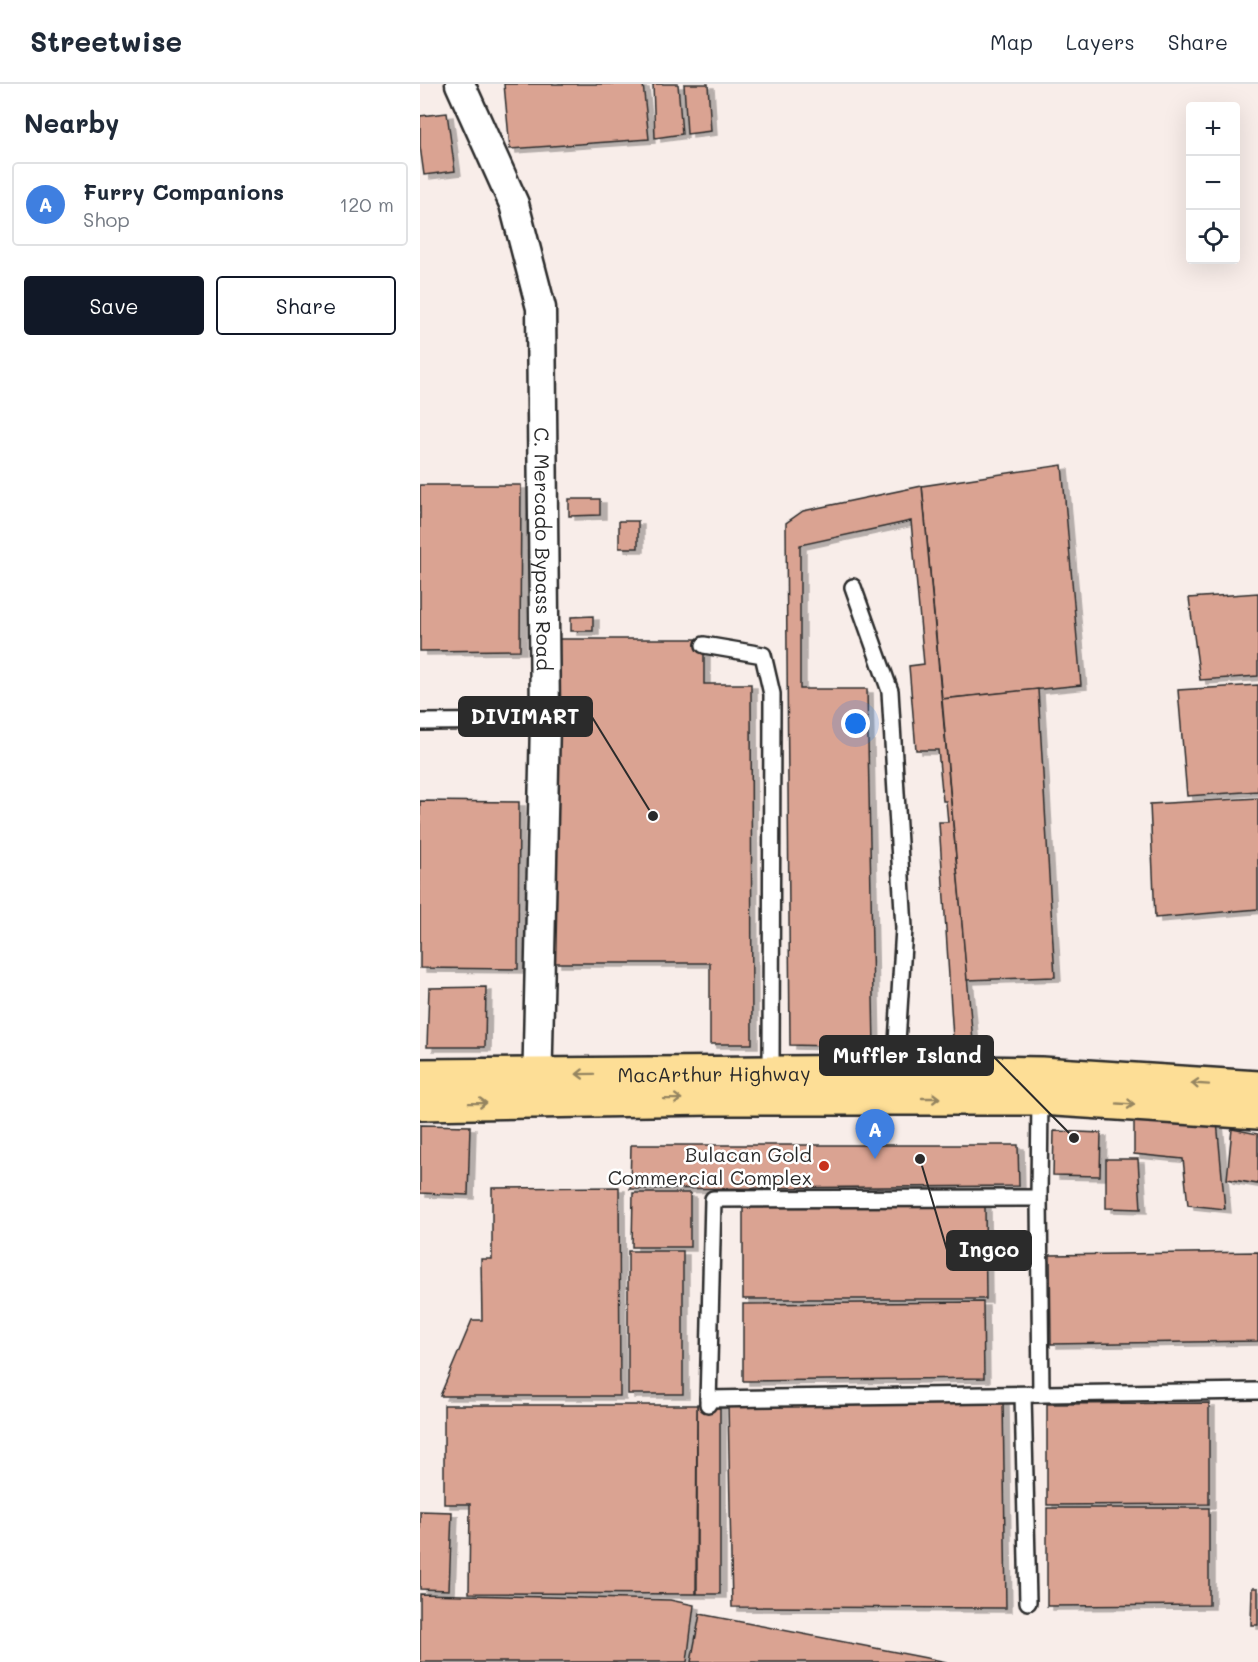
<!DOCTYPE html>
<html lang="en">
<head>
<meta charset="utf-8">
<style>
	body { margin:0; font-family:Mali,sans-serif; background:#f6f6f7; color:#1f2937 }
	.controls { position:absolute; right:18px; top:18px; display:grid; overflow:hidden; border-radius:6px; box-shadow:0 6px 24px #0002 }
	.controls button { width:54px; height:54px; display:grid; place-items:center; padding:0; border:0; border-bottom:2px solid #e0e1e3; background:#fff; color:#1f2937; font:30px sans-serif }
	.you { position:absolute; left:436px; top:640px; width:21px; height:21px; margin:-15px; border:4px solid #fff; border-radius:50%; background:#1a73e8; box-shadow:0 0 0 9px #1a73e833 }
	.badge { display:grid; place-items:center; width:39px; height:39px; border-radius:50%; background:#111827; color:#fff; font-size:20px; font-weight:700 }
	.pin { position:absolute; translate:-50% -50px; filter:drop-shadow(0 2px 3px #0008) }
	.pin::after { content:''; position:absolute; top:32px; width:21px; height:18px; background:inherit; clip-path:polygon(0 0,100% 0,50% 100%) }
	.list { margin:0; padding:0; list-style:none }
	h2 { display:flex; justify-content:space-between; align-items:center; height:78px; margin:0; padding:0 24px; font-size:26px }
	h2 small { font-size:20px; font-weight:400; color:#747a83 }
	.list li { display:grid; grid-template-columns:39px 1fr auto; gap:18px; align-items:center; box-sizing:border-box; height:84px; margin:0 12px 12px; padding:0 12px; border:2px solid #e0e1e3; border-radius:6px }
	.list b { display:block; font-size:22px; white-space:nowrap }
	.list p { margin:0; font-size:20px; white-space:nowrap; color:#747a83 }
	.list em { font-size:20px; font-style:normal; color:#747a83 }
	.actions { display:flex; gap:12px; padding:18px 24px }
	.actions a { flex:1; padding:14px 0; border:2px solid #111827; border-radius:6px; text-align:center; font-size:21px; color:#111827 }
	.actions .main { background:#111827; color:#fff }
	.icon { flex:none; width:33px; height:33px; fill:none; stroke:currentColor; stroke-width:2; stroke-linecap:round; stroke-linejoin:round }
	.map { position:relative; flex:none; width:838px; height:1578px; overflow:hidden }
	header { display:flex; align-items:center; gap:36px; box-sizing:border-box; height:84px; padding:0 30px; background:#fff; border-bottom:2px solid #e0e1e3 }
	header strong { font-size:28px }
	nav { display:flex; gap:33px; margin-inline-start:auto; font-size:21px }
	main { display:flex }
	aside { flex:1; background:#fff }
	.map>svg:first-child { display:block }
	.building { fill:#daa392; stroke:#2b2b2b; stroke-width:1.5; filter:url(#shadow) }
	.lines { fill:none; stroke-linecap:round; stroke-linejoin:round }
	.service-casing { stroke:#2b2b2b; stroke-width:20 }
	.minor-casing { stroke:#2b2b2b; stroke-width:33 }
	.trunk-casing { stroke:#2b2b2b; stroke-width:38 }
	.service { stroke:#fff; stroke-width:15 }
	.minor { stroke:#fff; stroke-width:28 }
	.trunk { stroke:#fdde96; stroke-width:33 }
	.oneway { stroke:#948460 }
	.poi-dot { fill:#c8321e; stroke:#fff; stroke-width:2 }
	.labels { text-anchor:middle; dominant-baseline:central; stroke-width:5; stroke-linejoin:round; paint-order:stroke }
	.street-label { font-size:20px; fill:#2b2b2b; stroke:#fff }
	.poi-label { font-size:20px; fill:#2b2b2b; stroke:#fff; text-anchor:end }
	.leader { fill:none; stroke:#2b2b2b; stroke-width:2 }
	.callout-dot { fill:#2b2b2b; stroke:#fff; stroke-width:2 }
	.callout { fill:#2b2b2b; stroke:#2b2b2b; stroke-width:2 }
	.callout-label { font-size:21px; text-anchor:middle; font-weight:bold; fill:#fff }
</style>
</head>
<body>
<header>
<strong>Streetwise</strong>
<nav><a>Map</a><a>Layers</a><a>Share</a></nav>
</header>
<main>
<aside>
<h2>Nearby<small></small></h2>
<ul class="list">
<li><span class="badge" style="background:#3f7fe0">A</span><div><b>Furry Companions</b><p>Shop</p></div><em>120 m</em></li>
</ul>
<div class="actions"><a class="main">Save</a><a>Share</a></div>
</aside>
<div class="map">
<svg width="838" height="1578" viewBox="0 0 838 1578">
	<defs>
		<filter id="shadow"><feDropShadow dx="6" dy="4" stdDeviation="0" flood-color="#0004"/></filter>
	</defs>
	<rect width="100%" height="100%" fill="#f8ede9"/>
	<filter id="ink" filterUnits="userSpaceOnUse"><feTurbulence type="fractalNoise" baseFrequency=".0167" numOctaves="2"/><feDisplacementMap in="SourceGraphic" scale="12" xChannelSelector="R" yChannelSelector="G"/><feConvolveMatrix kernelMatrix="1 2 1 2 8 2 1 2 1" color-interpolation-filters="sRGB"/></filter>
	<g filter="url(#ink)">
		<g class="building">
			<path d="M84 0H223L229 55 90 65Z"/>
			<path d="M233 0H258L262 50 235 54Z"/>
			<path d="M264 0H288L291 47 267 50Z"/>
			<path d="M27 29 35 87 4 91 0 62V32Z"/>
			<path d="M642 381 661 601 522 615 502 402Z"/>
			<path d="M0 401H101L100 566 0 567Z"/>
			<path d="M502 402 554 968 495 963 496 953 533 954 519 738H528L526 717H523L518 666H496L489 582 504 580 491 437 380 461V605H447L454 963 370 961 366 439 383 427Z"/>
			<path d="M149 415H180V431L149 432Z"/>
			<rect x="199" y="437" width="19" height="27"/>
			<path d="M838 509V592L780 596 769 514Z"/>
			<path d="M173 532V547H151V533Z"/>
			<path d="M135 555H284V600H331L332 960H290V879H135Z"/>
			<path d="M838 601V707L767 712 758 606Z"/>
			<path d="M618 605 635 893 547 896 522 615Z"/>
			<path d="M838 714V825L735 834 730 720Z"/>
			<path d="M0 717 99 718 98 885 0 884Z"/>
			<path d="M66 903 65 963H7L9 904Z"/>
			<path d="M714 1035 797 1037 805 1125 768 1121 763 1075 714 1070Z"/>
			<path d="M0 1041 50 1042 48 1111 0 1109Z"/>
			<path d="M812 1045 838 1050V1100L807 1095Z"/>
			<path d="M634 1047 681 1049 680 1092 633 1091Z"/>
			<path d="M211 1061H598L599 1102 210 1105Z"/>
			<path d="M686 1075H718L721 1125 686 1124Z"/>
			<path d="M199 1103 200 1312H20L52 1236H62L61 1175H72V1104Z"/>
			<path d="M213 1109H270V1163H212Z"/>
			<path d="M565 1121 566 1215H323V1122Z"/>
			<rect x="208" y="1167" width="55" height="143"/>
			<path d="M838 1168V1257L631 1260 630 1171Z"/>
			<path d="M563 1218 564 1294 323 1297V1220Z"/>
			<path d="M583 1317 586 1524 312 1523 308 1320Z"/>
			<path d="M789 1319V1420L627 1421V1320Z"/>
			<rect x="277" y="1320" width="23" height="190"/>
			<path d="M24 1321H277L276 1510 49 1509 50 1420H24Z"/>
			<path d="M627 1424H789V1521L627 1522Z"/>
			<path d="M0 1427 32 1428 29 1506 0 1505Z"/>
			<path d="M832 1504H838V1541H831Z"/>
			<path d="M0 1510 250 1516 274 1521 267 1578H0Z"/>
			<path d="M280 1530 527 1578H271Z"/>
		</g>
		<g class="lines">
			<defs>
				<g id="service">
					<path d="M433 503 470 607 484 844 475 991"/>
					<path d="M284 561 343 571 352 610 351 993"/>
					<path d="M0 638 125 637"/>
					<path d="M620 1010 619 1114 621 1310"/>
					<path d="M603 1311 608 1518"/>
					<path d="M288 1315 838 1307"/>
					<path d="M288 1320 293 1115 619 1114"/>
				</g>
				<g id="minor">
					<path id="s1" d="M40 0 94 120 121 224 125 637 117 1011"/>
				</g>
				<g id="trunk">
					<path id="s2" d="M0 992 475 988 621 990 838 1004"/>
					<path d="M0 1019 291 1014H620L838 1028"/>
				</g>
			</defs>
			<use href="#service" class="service-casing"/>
			<use href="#minor" class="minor-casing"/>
			<use href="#trunk" class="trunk-casing"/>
			<use href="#service" class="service"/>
			<use href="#minor" class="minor"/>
			<use href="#trunk" class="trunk"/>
		</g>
		<defs><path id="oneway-shaft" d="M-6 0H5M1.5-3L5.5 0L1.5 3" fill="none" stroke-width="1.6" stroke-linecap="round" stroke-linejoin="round" transform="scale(1.5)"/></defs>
		<g class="oneway">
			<use href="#oneway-shaft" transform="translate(165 990) rotate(179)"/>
			<use href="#oneway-shaft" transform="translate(780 1000) rotate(-176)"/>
			<use href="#oneway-shaft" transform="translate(511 1014)"/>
			<use href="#oneway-shaft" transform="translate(253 1015) rotate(-1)"/>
			<use href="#oneway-shaft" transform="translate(58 1019) rotate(-1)"/>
			<use href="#oneway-shaft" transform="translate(706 1020) rotate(3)"/>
		</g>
	</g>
	<circle class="poi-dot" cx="404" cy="1082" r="6"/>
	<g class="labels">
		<g class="street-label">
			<text stroke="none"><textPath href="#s1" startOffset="480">C. Mercado Bypass Road</textPath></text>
			<text stroke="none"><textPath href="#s2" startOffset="294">MacArthur Highway</textPath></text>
		</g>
		<g class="poi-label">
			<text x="392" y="1070">Bulacan Gold<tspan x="392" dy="23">Commercial Complex</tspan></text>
		</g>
	</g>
	<path class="leader" d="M233 732L172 633M654 1054L573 972M500 1075L527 1166"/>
	<g class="callout-dot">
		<circle cx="233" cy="732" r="6"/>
		<circle cx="654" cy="1054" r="6"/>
		<circle cx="500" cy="1075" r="6"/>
	</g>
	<g class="callout">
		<rect x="39" y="613" width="133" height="39" rx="6"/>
		<rect x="400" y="952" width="173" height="39" rx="6"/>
		<rect x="527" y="1147" width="84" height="39" rx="6"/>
	</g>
	<g class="callout-label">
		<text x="105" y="640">DIVIMART</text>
		<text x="487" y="979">Muffler Island</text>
		<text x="569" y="1173">Ingco</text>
	</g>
</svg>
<div class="controls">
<button>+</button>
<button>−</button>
<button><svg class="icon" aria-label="locate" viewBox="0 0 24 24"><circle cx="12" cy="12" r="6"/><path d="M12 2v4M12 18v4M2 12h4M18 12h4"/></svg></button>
</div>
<div class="you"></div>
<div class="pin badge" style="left:455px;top:1075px;background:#3f7fe0">A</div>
</div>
</main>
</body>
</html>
